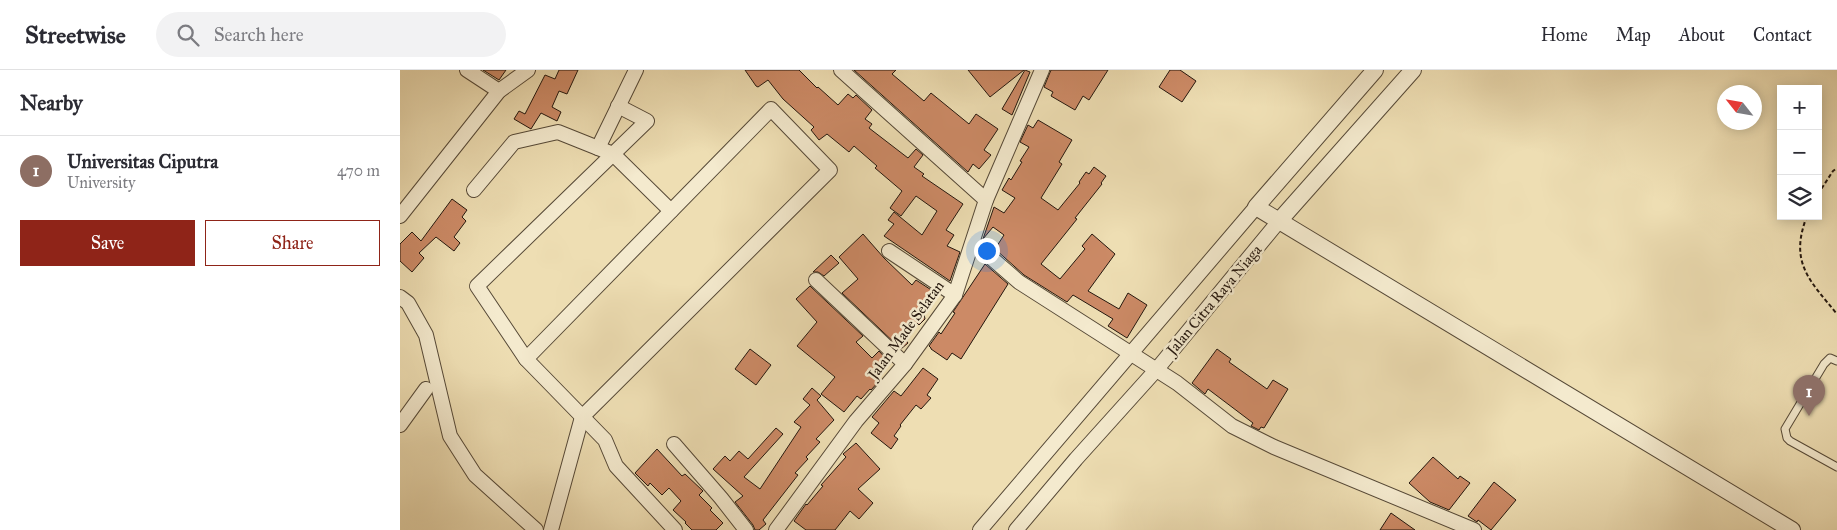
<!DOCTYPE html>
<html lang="en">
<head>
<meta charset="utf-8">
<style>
	body { margin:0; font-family:"IM FELL Great Primer",serif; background:#f2f2f3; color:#2b2b33 }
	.controls { position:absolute; right:15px; top:15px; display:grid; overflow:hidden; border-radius:0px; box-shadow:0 2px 12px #0003 }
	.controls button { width:45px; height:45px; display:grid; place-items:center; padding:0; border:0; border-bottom:1px solid #e1e1e2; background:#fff; color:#2b2b33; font:25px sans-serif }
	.compass { position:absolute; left:1317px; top:15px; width:45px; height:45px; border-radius:50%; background:#fff; box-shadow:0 2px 12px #0003; rotate:301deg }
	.you { position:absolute; left:586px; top:180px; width:18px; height:18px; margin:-12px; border:4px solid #fff; border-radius:50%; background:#1a73e8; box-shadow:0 0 0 8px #1a73e833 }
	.badge { display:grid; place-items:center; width:32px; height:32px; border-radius:50%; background:#8f2418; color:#fff; font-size:16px; font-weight:700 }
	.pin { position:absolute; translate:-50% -41px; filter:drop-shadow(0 1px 2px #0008) }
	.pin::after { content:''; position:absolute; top:26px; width:18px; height:15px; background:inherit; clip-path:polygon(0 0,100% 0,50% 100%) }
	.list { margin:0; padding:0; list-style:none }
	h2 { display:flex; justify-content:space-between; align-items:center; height:65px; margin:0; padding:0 20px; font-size:21px }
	h2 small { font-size:16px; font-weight:400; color:#7c7c81 }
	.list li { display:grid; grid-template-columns:32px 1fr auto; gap:15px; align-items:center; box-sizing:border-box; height:70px; padding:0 20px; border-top:1px solid #e1e1e2 }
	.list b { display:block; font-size:19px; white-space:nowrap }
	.list p { margin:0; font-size:16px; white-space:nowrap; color:#7c7c81 }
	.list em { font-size:16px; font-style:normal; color:#7c7c81 }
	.actions { display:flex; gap:10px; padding:15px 20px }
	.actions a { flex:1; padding:11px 0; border:1px solid #8f2418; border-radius:0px; text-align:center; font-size:18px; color:#8f2418 }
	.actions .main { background:#8f2418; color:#fff }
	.icon { flex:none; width:28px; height:28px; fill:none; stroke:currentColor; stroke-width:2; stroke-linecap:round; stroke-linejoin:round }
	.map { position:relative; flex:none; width:1437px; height:460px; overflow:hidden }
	header { display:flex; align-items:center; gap:30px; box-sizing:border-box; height:70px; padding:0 25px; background:#fff; border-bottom:1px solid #e1e1e2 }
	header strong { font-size:24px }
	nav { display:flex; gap:28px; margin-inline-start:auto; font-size:18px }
	.search { width:350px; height:45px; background:#f2f2f3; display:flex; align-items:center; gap:12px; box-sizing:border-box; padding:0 18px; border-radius:28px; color:#7c7c81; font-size:19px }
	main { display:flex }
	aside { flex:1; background:#fff }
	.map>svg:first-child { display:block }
	.building { fill:#cc8a66; stroke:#24170e }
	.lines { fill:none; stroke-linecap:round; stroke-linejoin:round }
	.service-casing { stroke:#564937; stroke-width:9 }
	.minor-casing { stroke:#564937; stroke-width:16 }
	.tertiary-casing { stroke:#564937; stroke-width:18 }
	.path { stroke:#24170e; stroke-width:2; stroke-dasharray:4 2.5; stroke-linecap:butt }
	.service { stroke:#f4eace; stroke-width:7 }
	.minor { stroke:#f4eace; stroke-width:14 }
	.tertiary { stroke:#f4eace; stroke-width:16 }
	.labels { text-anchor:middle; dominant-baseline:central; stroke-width:5; stroke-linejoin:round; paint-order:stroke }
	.street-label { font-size:15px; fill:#24170e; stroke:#f4eace }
</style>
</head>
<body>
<header>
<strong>Streetwise</strong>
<div class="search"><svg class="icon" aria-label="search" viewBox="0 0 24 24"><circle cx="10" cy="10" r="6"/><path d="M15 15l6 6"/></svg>Search here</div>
<nav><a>Home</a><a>Map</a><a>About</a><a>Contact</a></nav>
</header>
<main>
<aside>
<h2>Nearby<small></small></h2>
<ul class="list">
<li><span class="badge" style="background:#8d6e63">1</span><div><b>Universitas Ciputra</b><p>University</p></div><em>470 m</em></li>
</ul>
<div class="actions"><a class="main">Save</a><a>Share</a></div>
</aside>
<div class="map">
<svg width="1437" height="460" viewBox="0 0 1437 460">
	<rect width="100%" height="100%" fill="#eedeb3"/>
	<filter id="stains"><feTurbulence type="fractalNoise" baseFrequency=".004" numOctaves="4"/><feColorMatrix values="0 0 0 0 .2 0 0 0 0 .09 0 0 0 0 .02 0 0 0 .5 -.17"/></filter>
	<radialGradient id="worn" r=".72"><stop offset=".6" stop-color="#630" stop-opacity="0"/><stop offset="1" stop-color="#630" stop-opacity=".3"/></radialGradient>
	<g class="building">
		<path d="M83 0H106L99 10Z"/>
		<path d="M159 0H178L167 24 159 21 152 37 161 42 157 51 141 43 131 59 114 49 119 41 125 44 145 5 155 9Z"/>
		<path d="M345 0H399L417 18 418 17 438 35 448 24 453 28 456 25 472 40 465 49 472 54 469 58 508 88 516 79 523 85 514 97 524 104 522 106 563 134 546 160 554 165 547 176 560 182 550 211 484 166 494 154 488 150 494 142 522 165 537 141 516 126 501 146 490 138 502 121 475 98 477 96 454 76 449 82 427 64 419 70 411 60 414 57 383 29 368 10 358 17 356 16Z"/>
		<path d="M454 0H496L492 4 524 31 531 23 569 54 576 44 598 59 584 80 591 85 579 99 573 94 568 102Z"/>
		<path d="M568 0H624L590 27Z"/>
		<path d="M625 0 630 2 612 45 602 39Z"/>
		<path d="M651 0H708L689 30 683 26 675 40 651 26 653 22 644 17Z"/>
		<path d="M770 0H780L796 11 782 32 759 17Z"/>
		<path d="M638 50 672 70 659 92 662 94 641 128 658 140 680 113 679 112 686 102 689 104 694 97 706 106 701 113 702 114 675 148 677 149 641 194 660 209 685 179 682 176 692 164 715 184 688 221 719 239 728 223 747 235 727 268 708 256 713 249 673 225 667 232 624 205 595 179 604 165 593 157 583 169 594 137 604 143 615 128 602 120 609 108 611 110 622 92 620 91 629 77 620 72 628 55 633 58Z"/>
		<path d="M52 129 67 140 62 147 66 151 54 167 60 173 54 181 36 167 19 183 24 188 12 202 0 191V174L12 162 21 171Z"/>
		<path d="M463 164 484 188 512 215 516 210 539 225 524 244 525 249 519 255 517 253 504 268 508 273 501 279 442 223 458 209 439 187Z"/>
		<path d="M431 185 439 193 424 206 418 202H413Z"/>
		<path d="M585 194 608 214 561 289 552 283 547 290 531 279V278L529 276 539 262 541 264 555 243 553 242Z"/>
		<path d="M410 216 463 266 456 272 472 288 479 281 489 292 476 306 480 310 471 320 470 319 461 329 457 326 444 342 421 324 435 307 397 276 417 252 396 229Z"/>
		<path d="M350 279 371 295 356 315 335 299Z"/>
		<path d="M817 279 831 289 829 292 867 319 873 310 888 319 864 358 861 357 859 360 851 356 853 353 808 319 805 324 792 313Z"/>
		<path d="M523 298 538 309 527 325 531 328 521 339 516 335 500 355 501 356 494 366 498 369 491 379 471 363 479 353 472 347 494 321 501 326Z"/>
		<path d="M412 318 421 326 417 330 434 350 416 369 420 372 406 387 408 389 395 403 398 405 363 450 366 454 359 460H355L353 455 335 432 343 426 313 399 325 386 330 391 339 381 348 389 376 358 383 364 344 407 360 419 401 357 394 352 410 335 403 329Z"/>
		<path d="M456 373 480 399 458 419 473 433 459 449 450 441 435 460H406L394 451 406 434 407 435 423 416 421 415 446 387 443 384Z"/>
		<path d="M257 379 282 406 285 404 303 421 299 425 312 438 310 440 323 453 316 460H292L285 453 286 452 273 440 281 431 269 418 262 425 250 413 248 416 235 403Z"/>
		<path d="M1033 387 1058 409 1060 406 1070 413 1049 440 1030 432 1009 413Z"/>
		<path d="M1094 412 1116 430 1091 460 1078 450 1077 452 1068 446Z"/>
		<path d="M991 443 1015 460H980Z"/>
	</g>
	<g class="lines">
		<defs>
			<path id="service" d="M1437 291 1430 288 1424 294 1385 359 1387 368 1390 371 1437 397"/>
			<g id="minor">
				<path d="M67 0 99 21"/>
				<path d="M441 0 586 130"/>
				<path d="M218 36 247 51 77 216 126 289 205 370 216 396 275 460"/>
				<path d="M198 78 236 0"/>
				<path d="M74 120 114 72 158 62 213 84 271 141"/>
				<path d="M0 146 99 21 128 0"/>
				<path d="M573 172 619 212 777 313 832 356 874 377 1074 460"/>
				<path d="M489 181 555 225"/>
				<path d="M416 210 505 294"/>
				<path d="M0 227 8 233 26 265 50 366 75 405 136 460"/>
				<path d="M126 289 371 39 430 100 182 347 151 460"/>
				<path d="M0 355 26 319"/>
				<path d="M274 374 321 428 346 460"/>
				<path d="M376 460 456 351 505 294 555 225 586 130 642 0"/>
				<path d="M580 460 856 137"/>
				<path d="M616 460 676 389 757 299 879 151"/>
			</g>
			<g id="tertiary">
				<path d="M975 0 856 137 1392 460"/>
				<path d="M879 151 1013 0"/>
			</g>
		</defs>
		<use href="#service" class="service-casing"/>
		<use href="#minor" class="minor-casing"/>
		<use href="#tertiary" class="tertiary-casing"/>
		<g class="path">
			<path d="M1418 124 1433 101 1437 98"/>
			<path d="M1407 146C1389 192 1409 210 1437 244"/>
		</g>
		<use href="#service" class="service"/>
		<use href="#minor" class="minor"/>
		<use href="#tertiary" class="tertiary"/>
	</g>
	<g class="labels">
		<g class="street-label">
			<text transform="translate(814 230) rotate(-50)">Jalan Citra Raya Niaga</text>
			<text transform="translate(506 260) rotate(-54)">Jalan Made Selatan</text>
		</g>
	</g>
	<rect width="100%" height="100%" filter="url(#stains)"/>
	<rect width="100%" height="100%" fill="url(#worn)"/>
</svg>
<div class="controls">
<button>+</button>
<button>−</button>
<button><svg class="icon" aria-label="layers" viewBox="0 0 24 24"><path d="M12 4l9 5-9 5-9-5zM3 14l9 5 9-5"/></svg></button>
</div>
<svg class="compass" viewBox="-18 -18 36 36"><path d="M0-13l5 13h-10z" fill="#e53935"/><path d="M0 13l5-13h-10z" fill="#7c7c81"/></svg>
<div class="you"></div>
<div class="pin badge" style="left:1409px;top:346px;background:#8d6e63">1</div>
</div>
</main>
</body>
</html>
